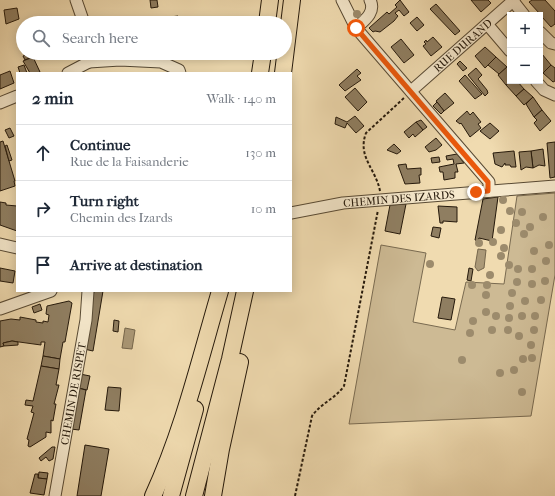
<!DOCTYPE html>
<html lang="en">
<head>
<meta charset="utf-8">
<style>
	body { margin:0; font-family:"IM FELL French Canon",serif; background:#f2f2f3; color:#1f2937 }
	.controls { position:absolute; right:12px; top:12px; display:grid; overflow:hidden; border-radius:0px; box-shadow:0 2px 10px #0003 }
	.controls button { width:36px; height:36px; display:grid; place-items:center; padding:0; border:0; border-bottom:1px solid #e0e1e3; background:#fff; color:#1f2937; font:20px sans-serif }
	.stop { position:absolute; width:12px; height:12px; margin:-9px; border:3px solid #ea580c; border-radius:50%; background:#fff }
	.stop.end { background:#ea580c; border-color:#fff; box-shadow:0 1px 4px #0008 }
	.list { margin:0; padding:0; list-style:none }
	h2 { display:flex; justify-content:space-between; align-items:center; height:52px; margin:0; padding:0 16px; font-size:17px }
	h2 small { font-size:13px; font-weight:400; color:#747a83 }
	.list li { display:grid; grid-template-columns:26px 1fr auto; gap:12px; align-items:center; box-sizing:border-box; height:56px; padding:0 16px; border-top:1px solid #e0e1e3 }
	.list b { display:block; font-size:15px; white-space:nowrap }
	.list p { margin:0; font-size:13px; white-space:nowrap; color:#747a83 }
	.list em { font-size:13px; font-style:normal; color:#747a83 }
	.icon { flex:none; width:22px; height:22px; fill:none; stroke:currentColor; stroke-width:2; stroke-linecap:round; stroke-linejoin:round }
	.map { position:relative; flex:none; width:555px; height:496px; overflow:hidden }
	.search { position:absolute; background:#fff; box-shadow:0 2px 10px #0003; left:16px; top:16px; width:276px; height:44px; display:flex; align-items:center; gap:10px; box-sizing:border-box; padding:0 14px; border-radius:22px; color:#747a83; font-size:15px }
	.panel { position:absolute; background:#fff; box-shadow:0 2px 10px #0003; left:16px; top:72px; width:276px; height:220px; border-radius:0px }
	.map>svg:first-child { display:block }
	.green { fill:#cdba94; stroke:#796a50 }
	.water { fill:#ab9978; stroke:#75664c }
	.building { fill:#8f7e61; stroke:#25190b }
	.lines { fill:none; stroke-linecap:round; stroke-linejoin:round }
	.minor-casing { stroke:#584a34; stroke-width:13 }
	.highway-casing { stroke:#25190b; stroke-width:18 }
	.path { stroke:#25190b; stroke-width:2; stroke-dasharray:3 2; stroke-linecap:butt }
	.minor { stroke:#f5e8cc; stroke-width:11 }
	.highway { stroke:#f0dbb0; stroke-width:16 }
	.tree { fill:#9c8b6c }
	.route { stroke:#ea580c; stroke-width:5 }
	.labels { text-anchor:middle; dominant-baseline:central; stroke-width:3; stroke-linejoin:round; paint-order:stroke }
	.street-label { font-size:11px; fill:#25190b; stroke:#f5e8cc }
</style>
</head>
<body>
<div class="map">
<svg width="555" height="496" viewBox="0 0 555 496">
	<rect width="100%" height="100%" fill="#f0dbb0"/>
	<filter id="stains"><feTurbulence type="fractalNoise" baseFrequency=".005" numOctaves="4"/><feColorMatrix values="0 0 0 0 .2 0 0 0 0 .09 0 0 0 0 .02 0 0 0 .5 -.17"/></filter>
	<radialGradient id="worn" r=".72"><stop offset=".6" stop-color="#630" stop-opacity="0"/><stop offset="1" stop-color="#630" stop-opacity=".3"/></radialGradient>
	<path class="green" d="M555 193V275L531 416 349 424 381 245 426 253 413 322 455 330 466 282 504 284 517 196Z"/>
	<g class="water">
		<path d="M478 249 486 250 484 268 478 271 475 267Z"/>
		<path d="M125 328 135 330 132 349 122 348Z"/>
	</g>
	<g class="building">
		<path d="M150 0H157L158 7 151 8Z"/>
		<path d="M400 0 409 12 404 16 399 10 395 13 398 16 394 21 380 32 375 31 373 32 369 28 387 12 389 14 397 7 395 5Z"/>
		<path d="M471 0H488L491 3 481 12Z"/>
		<path d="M532 0H545L555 11V24L551 27 542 17 540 19V14L529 2Z"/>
		<path d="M436 4 460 31 455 35 430 9Z"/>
		<path d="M17 8 19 19 6 24 4 10Z"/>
		<path d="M178 16 179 23H163L162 18Z"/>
		<path d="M417 17 424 25 417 31 410 23Z"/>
		<path d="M433 37 442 47 431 56 423 46 426 44 424 42 426 40 427 42Z"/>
		<path d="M401 39 414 55 404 63 391 47Z"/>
		<path d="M485 47 496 57 485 68 475 56Z"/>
		<path d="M30 53H32L34 56 25 60 23 56Z"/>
		<path d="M542 54 551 65 543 73 540 69V55Z"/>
		<path d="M33 57 40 72 38 73H30L23 61Z"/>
		<path d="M496 57 507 67 499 74 488 65Z"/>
		<path d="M460 61 467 68 463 71 457 64Z"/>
		<path d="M24 65 27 73H20L18 67Z"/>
		<path d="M551 65 555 68V81L553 82 543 73Z"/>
		<path d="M507 67 510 71 511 81 506 85 498 75Z"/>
		<path d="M476 68 482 75 478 79 487 90 488 93 485 96 468 75Z"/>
		<path d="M357 69 361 73 357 76 361 80 345 91 339 85Z"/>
		<path d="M10 71 14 83 0 89V75Z"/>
		<path d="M465 75 482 94 475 99 459 81Z"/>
		<path d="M511 81H517L524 89 516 96 506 85Z"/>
		<path d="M355 88 367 102 358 111 345 97Z"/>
		<path d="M524 89 533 97 524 105 516 96Z"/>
		<path d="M445 93 454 103 444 111 436 101Z"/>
		<path d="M533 97 542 110 534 117 526 104Z"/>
		<path d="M437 102 444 111 441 114 433 106Z"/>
		<path d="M542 110 551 121 540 131 534 123 537 120 534 117Z"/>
		<path d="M467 111 470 115 473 112 481 122 478 124 481 128 470 137 461 123 460 124 456 121Z"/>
		<path d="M355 116 364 126 356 133 347 123 345 128 335 124 336 117 347 122Z"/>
		<path d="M421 120 427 127 423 130 416 122Z"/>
		<path d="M416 122 423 130 415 137 413 134 409 138 404 132Z"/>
		<path d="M490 123 499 131 490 139 480 131Z"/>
		<path d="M10 128 14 136 9 138 5 130Z"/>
		<path d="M436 138 442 145 436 150 429 152 425 147Z"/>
		<path d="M3 141 15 181H14L15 186 0 191V142Z"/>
		<path d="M555 142V177L550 178 547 143Z"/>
		<path d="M394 144 401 151 397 154 387 150Z"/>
		<path d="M7 145 12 160 9 161 5 146Z"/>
		<path d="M543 149 545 166 539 165 533 168 531 151Z"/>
		<path d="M514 151 516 167H511L510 165H505V163L502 167 495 164 493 153Z"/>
		<path d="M531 151 533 168 526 167 521 170 519 152Z"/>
		<path d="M457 154 464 163 456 164 458 172H455V178L444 180 443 172H440L439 167 454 164 453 159 447 160 446 156Z"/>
		<path d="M439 157 440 162 432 163 431 158Z"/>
		<path d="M406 164 407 169 421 168V175H419L420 183 405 184 398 165Z"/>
		<path d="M498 197 492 241 479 238 478 241 475 240 483 199Z"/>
		<path d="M0 202 6 203V205L17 206V231L0 225Z"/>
		<path d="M406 204 400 234 385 231 390 205Z"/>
		<path d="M438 206 457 207V222L443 221V223H440Z"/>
		<path d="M433 227 441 228 439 238 431 236Z"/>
		<path d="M0 268 15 271 13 283 0 281Z"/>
		<path d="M469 268 473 269 471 281 467 280Z"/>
		<path d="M94 291H103L93 351 84 349Z"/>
		<path d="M442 297 455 299 451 320 438 318Z"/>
		<path d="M69 301 72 303 65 342H63L60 359 43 356 45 342H41V345L12 341 3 343 4 346 0 347V321L11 319 20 320V317L36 320V322L43 323V321L48 322 49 315 46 314 47 306Z"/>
		<path d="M40 304 42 310 34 313 32 307Z"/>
		<path d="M114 320 119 321 118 332 113 331Z"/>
		<path d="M12 341 18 342V345L4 346 3 343Z"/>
		<path d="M43 356 60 359 59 369 41 366Z"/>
		<path d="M41 366 59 369 56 385H59L54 404H56L53 421 51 420V433L46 432V437L30 447 28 446 29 440 27 439 34 413 31 412 33 406 25 405 26 400 33 401Z"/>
		<path d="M80 374 90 376 87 390 78 388Z"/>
		<path d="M108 387 121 388 119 411 105 410Z"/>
		<path d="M78 388 86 390 79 430 71 429Z"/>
		<path d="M85 445 109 449 101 496H77Z"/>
		<path d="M52 447H55L53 459 49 461 46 457 41 461 39 458Z"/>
		<path d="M39 472 48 473 47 479 38 478Z"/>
		<path d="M35 474H38V478L47 479 44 495 30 493Z"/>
	</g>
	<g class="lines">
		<defs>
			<g id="minor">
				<path d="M76 0 84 23"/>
				<path d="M342 0 356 28 489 182V191"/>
				<path d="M513 1 524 15"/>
				<path d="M487 24 510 51"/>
				<path d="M356 28C365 20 376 12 370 0"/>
				<path d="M540 32 551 43 555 44"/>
				<path d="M89 62 120 60 161 62 179 70 180 73"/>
				<path d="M68 73 89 62 92 53"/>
				<path d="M536 81 544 90 555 95"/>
				<path id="s1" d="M411 91 514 0"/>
				<path d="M0 103 17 96"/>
				<path id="s2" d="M291 213 343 203 555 186"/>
				<path d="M0 244 17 248"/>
				<path d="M0 309 51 291"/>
				<path id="s3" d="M55 496 86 320 88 291"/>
			</g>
			<g id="highway">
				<path d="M267 23 270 0"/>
				<path d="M260 73 263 53"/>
				<path d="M283 73 292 0"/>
				<path d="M153 496C183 431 200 359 220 291"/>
				<path d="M171 496 195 409"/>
				<path d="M194 496 230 359 245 291"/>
				<path d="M213 496 221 449 240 362"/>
			</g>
		</defs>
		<use href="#minor" class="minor-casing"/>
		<use href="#highway" class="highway-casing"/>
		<g class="path">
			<path d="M380 191C376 169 357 157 366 133L404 98"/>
			<path d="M295 496 312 416C321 403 335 399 344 386L378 210"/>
		</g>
		<use href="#minor" class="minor"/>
		<use href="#highway" class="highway"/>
	</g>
	<g class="tree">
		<circle cx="357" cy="14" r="4"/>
		<circle cx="503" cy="200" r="4"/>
		<circle cx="510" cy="211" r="4"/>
		<circle cx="522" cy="212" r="4"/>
		<circle cx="543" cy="217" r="4"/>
		<circle cx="516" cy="223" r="4"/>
		<circle cx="530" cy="227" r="4"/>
		<circle cx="501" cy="230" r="4"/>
		<circle cx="524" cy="234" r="4"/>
		<circle cx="493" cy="242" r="4"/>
		<circle cx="479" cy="243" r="4"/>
		<circle cx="549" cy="245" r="4"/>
		<circle cx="504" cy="248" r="4"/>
		<circle cx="534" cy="251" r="4"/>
		<circle cx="501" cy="256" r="4"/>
		<circle cx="546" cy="261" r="4"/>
		<circle cx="430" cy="264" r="4"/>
		<circle cx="509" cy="265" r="4"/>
		<circle cx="518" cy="269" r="4"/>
		<circle cx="532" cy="269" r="4"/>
		<circle cx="490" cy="275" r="4"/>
		<circle cx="545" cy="281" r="4"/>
		<circle cx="517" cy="282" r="4"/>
		<circle cx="532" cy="284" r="4"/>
		<circle cx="472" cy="285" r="4"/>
		<circle cx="487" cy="285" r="4"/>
		<circle cx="512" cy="293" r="4"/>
		<circle cx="486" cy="295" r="4"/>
		<circle cx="541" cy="300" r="4"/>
		<circle cx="525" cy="301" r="4"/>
		<circle cx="510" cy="306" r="4"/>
		<circle cx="486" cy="312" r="4"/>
		<circle cx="496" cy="316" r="4"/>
		<circle cx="522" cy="316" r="4"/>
		<circle cx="535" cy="316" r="4"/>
		<circle cx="509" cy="318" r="4"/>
		<circle cx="473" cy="321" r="4"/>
		<circle cx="492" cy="330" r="4"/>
		<circle cx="508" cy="330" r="4"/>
		<circle cx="534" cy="330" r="4"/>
		<circle cx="470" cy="333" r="4"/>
		<circle cx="519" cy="336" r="4"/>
		<circle cx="531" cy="345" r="4"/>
		<circle cx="532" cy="358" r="4"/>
		<circle cx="523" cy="359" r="4"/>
		<circle cx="462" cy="360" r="4"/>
		<circle cx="514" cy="370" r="4"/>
		<circle cx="500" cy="373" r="4"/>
		<circle cx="522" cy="392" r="4"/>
	</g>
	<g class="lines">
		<path class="route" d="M356 28 488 182V191L476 192"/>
	</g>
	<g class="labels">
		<g class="street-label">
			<text stroke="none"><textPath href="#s1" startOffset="69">RUE DURAND</textPath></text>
			<text stroke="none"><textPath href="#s2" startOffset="109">CHEMIN DES IZARDS</textPath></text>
			<text stroke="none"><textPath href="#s3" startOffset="104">CHEMIN DE RISPET</textPath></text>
		</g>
	</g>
	<rect width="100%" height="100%" filter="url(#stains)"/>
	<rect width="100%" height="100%" fill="url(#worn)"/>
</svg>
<div class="controls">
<button>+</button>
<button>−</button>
</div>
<div class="stop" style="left:356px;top:28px"></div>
<div class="stop end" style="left:476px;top:192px"></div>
<div class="search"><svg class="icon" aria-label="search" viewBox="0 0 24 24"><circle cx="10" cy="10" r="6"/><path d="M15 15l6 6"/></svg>Search here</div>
<section class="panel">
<h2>2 min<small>Walk · 140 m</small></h2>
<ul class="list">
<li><svg class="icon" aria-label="ahead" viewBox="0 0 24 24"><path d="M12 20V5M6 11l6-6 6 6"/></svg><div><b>Continue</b><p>Rue de la Faisanderie</p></div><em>130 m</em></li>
<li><svg class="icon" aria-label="right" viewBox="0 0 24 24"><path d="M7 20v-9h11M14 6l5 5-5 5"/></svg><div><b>Turn right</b><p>Chemin des Izards</p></div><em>10 m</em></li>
<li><svg class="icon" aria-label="arrive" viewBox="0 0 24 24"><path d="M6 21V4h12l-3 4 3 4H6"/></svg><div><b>Arrive at destination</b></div></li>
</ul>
</section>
</div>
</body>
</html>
